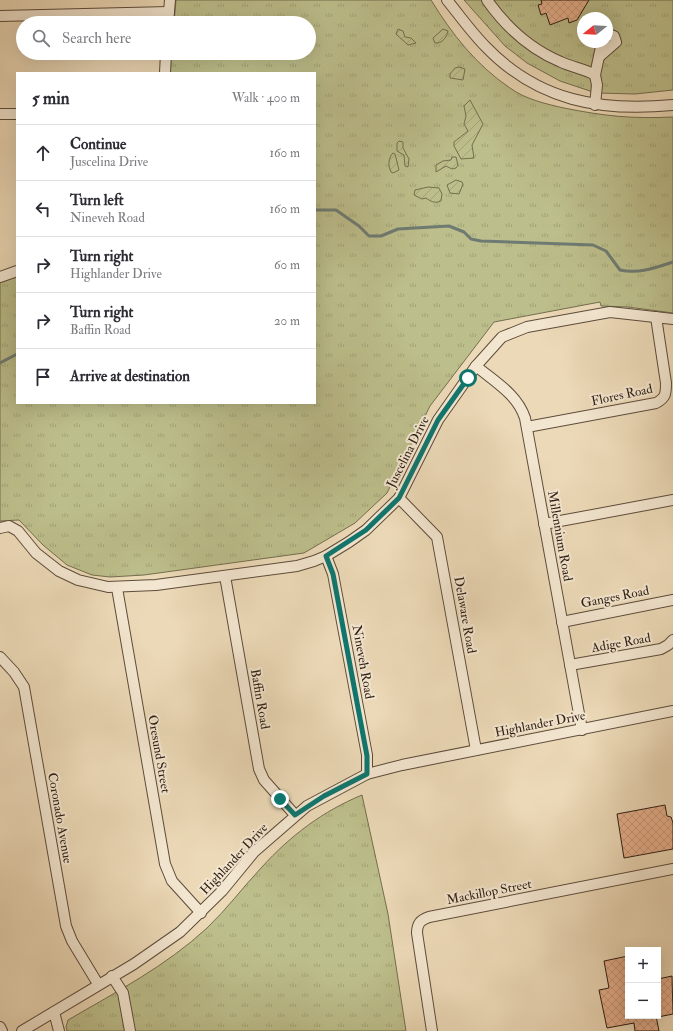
<!DOCTYPE html>
<html lang="en">
<head>
<meta charset="utf-8">
<style>
	body { margin:0; font-family:"IM FELL Double Pica",serif; background:#f7f7f7; color:#2b2b33 }
	.controls { position:absolute; right:12px; bottom:12px; display:grid; overflow:hidden; border-radius:0px; box-shadow:0 4px 16px #0002 }
	.controls button { width:36px; height:36px; display:grid; place-items:center; padding:0; border:0; border-bottom:1px solid #e1e1e2; background:#fff; color:#2b2b33; font:20px sans-serif }
	.compass { position:absolute; left:577px; top:12px; width:36px; height:36px; border-radius:50%; background:#fff; box-shadow:0 4px 16px #0002; rotate:252deg }
	.stop { position:absolute; width:12px; height:12px; margin:-9px; border:3px solid #0f766e; border-radius:50%; background:#fff }
	.stop.end { background:#0f766e; border-color:#fff; box-shadow:0 1px 4px #0008 }
	.list { margin:0; padding:0; list-style:none }
	h2 { display:flex; justify-content:space-between; align-items:center; height:52px; margin:0; padding:0 16px; font-size:17px }
	h2 small { font-size:13px; font-weight:400; color:#7c7c81 }
	.list li { display:grid; grid-template-columns:26px 1fr auto; gap:12px; align-items:center; box-sizing:border-box; height:56px; padding:0 16px; border-top:1px solid #e1e1e2 }
	.list b { display:block; font-size:15px; white-space:nowrap }
	.list p { margin:0; font-size:13px; white-space:nowrap; color:#7c7c81 }
	.list em { font-size:13px; font-style:normal; color:#7c7c81 }
	.icon { flex:none; width:22px; height:22px; fill:none; stroke:currentColor; stroke-width:2; stroke-linecap:round; stroke-linejoin:round }
	.map { position:relative; flex:none; width:673px; height:1031px; overflow:hidden }
	.search { position:absolute; background:#fff; box-shadow:0 4px 16px #0002; left:16px; top:16px; width:300px; height:44px; display:flex; align-items:center; gap:10px; box-sizing:border-box; padding:0 14px; border-radius:22px; color:#7c7c81; font-size:15px }
	.panel { position:absolute; background:#fff; box-shadow:0 4px 16px #0002; left:16px; top:72px; width:300px; height:332px; border-radius:0px }
	.map>svg:first-child { display:block }
	.park { fill:url(#park-tufts); stroke:#746e4e; fill-rule:evenodd }
	.garden { fill:url(#garden-furrows); stroke:#746e4e }
	.lines { fill:none; stroke-linecap:round; stroke-linejoin:round }
	.stream { stroke:#6e7b73; stroke-width:3 }
	.building { fill:url(#building-cross-hatch); stroke:#2d1d12 }
	.minor-casing { stroke:#5d4c3b; stroke-width:12 }
	.minor { stroke:#f3e6d0; stroke-width:10 }
	.route { stroke:#0f766e; stroke-width:5 }
	.labels { text-anchor:middle; dominant-baseline:central; stroke-width:4; stroke-linejoin:round; paint-order:stroke }
	.street-label { font-size:13px; fill:#2d1d12; stroke:#f3e6d0 }
</style>
</head>
<body>
<div class="map">
<svg width="673" height="1031" viewBox="0 0 673 1031">
	<defs>
		<pattern id="park-tufts" width="24" height="20" patternUnits="userSpaceOnUse"><rect width="24" height="20" fill="#bcbe8b"/><path d="M3 7l-1-3M5 7V3M7 7l1-3M15 17l-1-3M17 17v-4M19 17l1-3" fill="none" stroke="#a2a377"/></pattern>
		<pattern id="garden-furrows" width="10" height="10" patternUnits="userSpaceOnUse"><rect width="10" height="10" fill="#bcbe8b"/><path d="M-1 1l2-2M0 10L10 0M9 11l2-2" fill="none" stroke="#a2a377"/></pattern>
		<pattern id="building-cross-hatch" width="8" height="8" patternUnits="userSpaceOnUse"><rect width="8" height="8" fill="#e6b08d"/><path d="M0 0l8 8M0 8l8-8" fill="none" stroke="#c69779"/></pattern>
	</defs>
	<rect width="100%" height="100%" fill="#ecd9b7"/>
	<filter id="stains"><feTurbulence type="fractalNoise" baseFrequency=".005" numOctaves="4"/><feColorMatrix values="0 0 0 0 .2 0 0 0 0 .09 0 0 0 0 .02 0 0 0 .5 -.17"/></filter>
	<radialGradient id="worn" r=".72"><stop offset=".6" stop-color="#630" stop-opacity="0"/><stop offset="1" stop-color="#630" stop-opacity=".3"/></radialGradient>
	<g class="park">
		<path d="M176 0H431C452 34 476 65 510 88 525 99 546 104 564 108 604 116 632 119 673 117V313L628 307 601 306 600 302 494 322 430 406 387 493 355 523 304 553 144 575 110 577 92 575 67 565 43 545 19 520 0 521V280L17 274V403H315V73H168L171 53H309V23H174Z"/>
		<path d="M464 0H673V90L635 94 596 93 560 81 527 63 505 46ZM583 18H607V42H583Z"/>
		<path d="M362 795 388 914 406 1031H67L66 1027 68 1020C116 992 166 966 207 928 227 909 243 887 262 867 290 836 323 811 362 795Z"/>
	</g>
	<g class="garden">
		<path d="M398 29 403 31 405 37 411 38 416 43 408 45 396 34Z"/>
		<path d="M443 29 448 31C447 37 442 44 435 43L433 38Z"/>
		<path d="M459 67 465 69 463 80 450 78V74L455 68Z"/>
		<path d="M470 100 483 124 472 145 474 158 461 159 454 146V142L468 131 464 124 466 116 464 106Z"/>
		<path d="M399 141 403 142V148L409 159 408 167 405 166 404 155 397 151V143Z"/>
		<path d="M393 153 395 154 399 170 393 173 391 172C388 166 388 158 393 153Z"/>
		<path d="M452 157H456L458 165 456 168 452 169 446 166 436 172V165L443 161 451 160Z"/>
		<path d="M456 180 462 182 463 184 459 194 450 193 447 185Z"/>
		<path d="M428 187 439 188 442 194 441 201C435 204 430 201 426 198L422 199 414 195 415 190Z"/>
	</g>
	<g class="lines">
		<g class="stream">
			<path d="M315 210H336L359 226 369 236H381L398 229 449 226 464 232 471 239 481 241 593 245 606 251 620 270C639 274 655 268 673 262"/>
			<path d="M0 363 17 354"/>
		</g>
	</g>
	<g class="building">
		<path d="M541 0H589L577 20 569 23 568 18 550 25 546 13 541 15 538 5 542 4Z"/>
		<path d="M665 805 667 816 671 817 673 823V849L624 858 617 814Z"/>
		<path d="M628 956V1016H656L659 1031H635L634 1023 607 1028 599 990 609 988 604 961Z"/>
		<path d="M672 976 673 1014 658 1017V979Z"/>
	</g>
	<g class="lines">
		<defs>
			<g id="minor">
				<path d="M447 0C460 16 472 33 486 47 538 101 601 112 673 105"/>
				<path d="M487 0C506 27 530 49 561 62 571 67 586 69 595 75L597 85 595 105"/>
				<path d="M0 16 169 12"/>
				<path d="M168 23 170 0"/>
				<path d="M600 56 616 42 614 36 607 34"/>
				<path d="M165 73 166 53"/>
				<path d="M595 75 602 42"/>
				<path d="M0 114H17"/>
				<path d="M0 277 17 271"/>
				<path d="M476 366C495 382 517 394 525 418L582 730"/>
				<path d="M527 427 656 403C666 398 666 393 666 383L656 317"/>
				<path d="M399 498 437 537 476 750"/>
				<path d="M544 524 673 500"/>
				<path d="M0 528 9 526 18 531 36 553 59 571 78 580 108 587 156 585 297 566 314 561 326 556 349 542 366 530 399 498 438 420 476 366 502 337 527 327 610 312 673 319"/>
				<path d="M326 556 333 574 367 755V774"/>
				<path d="M225 576 259 769 264 780 295 815"/>
				<path d="M117 588 165 864 172 881 201 913"/>
				<path d="M562 622 673 600"/>
				<path d="M0 657 14 672 24 687 66 926 72 941 98 984"/>
				<path d="M570 665 661 649 668 645 673 640"/>
				<path d="M112 976 123 993 130 1031"/>
				<path d="M54 1012 59 1031"/>
				<path d="M0 1027 2 1031"/>
				<path d="M22 1031 134 964 180 932 222 891 254 852 307 806 367 774 402 765 673 711"/>
				<path d="M432 1031 417 933C417 924 420 920 429 917L673 869"/>
			</g>
		</defs>
		<use href="#minor" class="minor-casing"/>
		<use href="#minor" class="minor"/>
	</g>
	<g class="lines">
		<path class="route" d="M280 799 295 815 324 796 367 774V756L333 574 326 556 366 530 399 498 438 420 468 378"/>
	</g>
	<g class="labels">
		<g class="street-label">
			<text transform="translate(622 395) rotate(-12)">Flores Road</text>
			<text transform="translate(408 452) rotate(-63)">Juscelina Drive</text>
			<text transform="translate(560 536) rotate(80)">Millennium Road</text>
			<text transform="translate(615 597) rotate(-11)">Ganges Road</text>
			<text transform="translate(465 615) rotate(80)">Delaware Road</text>
			<text transform="translate(621 643) rotate(-10)">Adige Road</text>
			<text transform="translate(363 662) rotate(80)">Nineveh Road</text>
			<text transform="translate(260 699) rotate(80)">Baffin Road</text>
			<text transform="translate(540 724) rotate(-11)">Highlander Drive</text>
			<text transform="translate(159 754) rotate(80)">Oresund Street</text>
			<text transform="translate(60 818) rotate(80)">Coronado Avenue</text>
			<text transform="translate(234 859) rotate(-47)">Highlander Drive</text>
			<text transform="translate(489 892) rotate(-11)">Mackillop Street</text>
		</g>
	</g>
	<rect width="100%" height="100%" filter="url(#stains)"/>
	<rect width="100%" height="100%" fill="url(#worn)"/>
</svg>
<div class="controls">
<button>+</button>
<button>−</button>
</div>
<svg class="compass" viewBox="-18 -18 36 36"><path d="M0-13l5 13h-10z" fill="#e53935"/><path d="M0 13l5-13h-10z" fill="#7c7c81"/></svg>
<div class="stop" style="left:468px;top:378px"></div>
<div class="stop end" style="left:280px;top:799px"></div>
<div class="search"><svg class="icon" aria-label="search" viewBox="0 0 24 24"><circle cx="10" cy="10" r="6"/><path d="M15 15l6 6"/></svg>Search here</div>
<section class="panel">
<h2>5 min<small>Walk · 400 m</small></h2>
<ul class="list">
<li><svg class="icon" aria-label="ahead" viewBox="0 0 24 24"><path d="M12 20V5M6 11l6-6 6 6"/></svg><div><b>Continue</b><p>Juscelina Drive</p></div><em>160 m</em></li>
<li><svg class="icon" aria-label="left" viewBox="0 0 24 24"><path d="M17 20v-9H6M10 6l-5 5 5 5"/></svg><div><b>Turn left</b><p>Nineveh Road</p></div><em>160 m</em></li>
<li><svg class="icon" aria-label="right" viewBox="0 0 24 24"><path d="M7 20v-9h11M14 6l5 5-5 5"/></svg><div><b>Turn right</b><p>Highlander Drive</p></div><em>60 m</em></li>
<li><svg class="icon" aria-label="right" viewBox="0 0 24 24"><path d="M7 20v-9h11M14 6l5 5-5 5"/></svg><div><b>Turn right</b><p>Baffin Road</p></div><em>20 m</em></li>
<li><svg class="icon" aria-label="arrive" viewBox="0 0 24 24"><path d="M6 21V4h12l-3 4 3 4H6"/></svg><div><b>Arrive at destination</b></div></li>
</ul>
</section>
</div>
</body>
</html>
